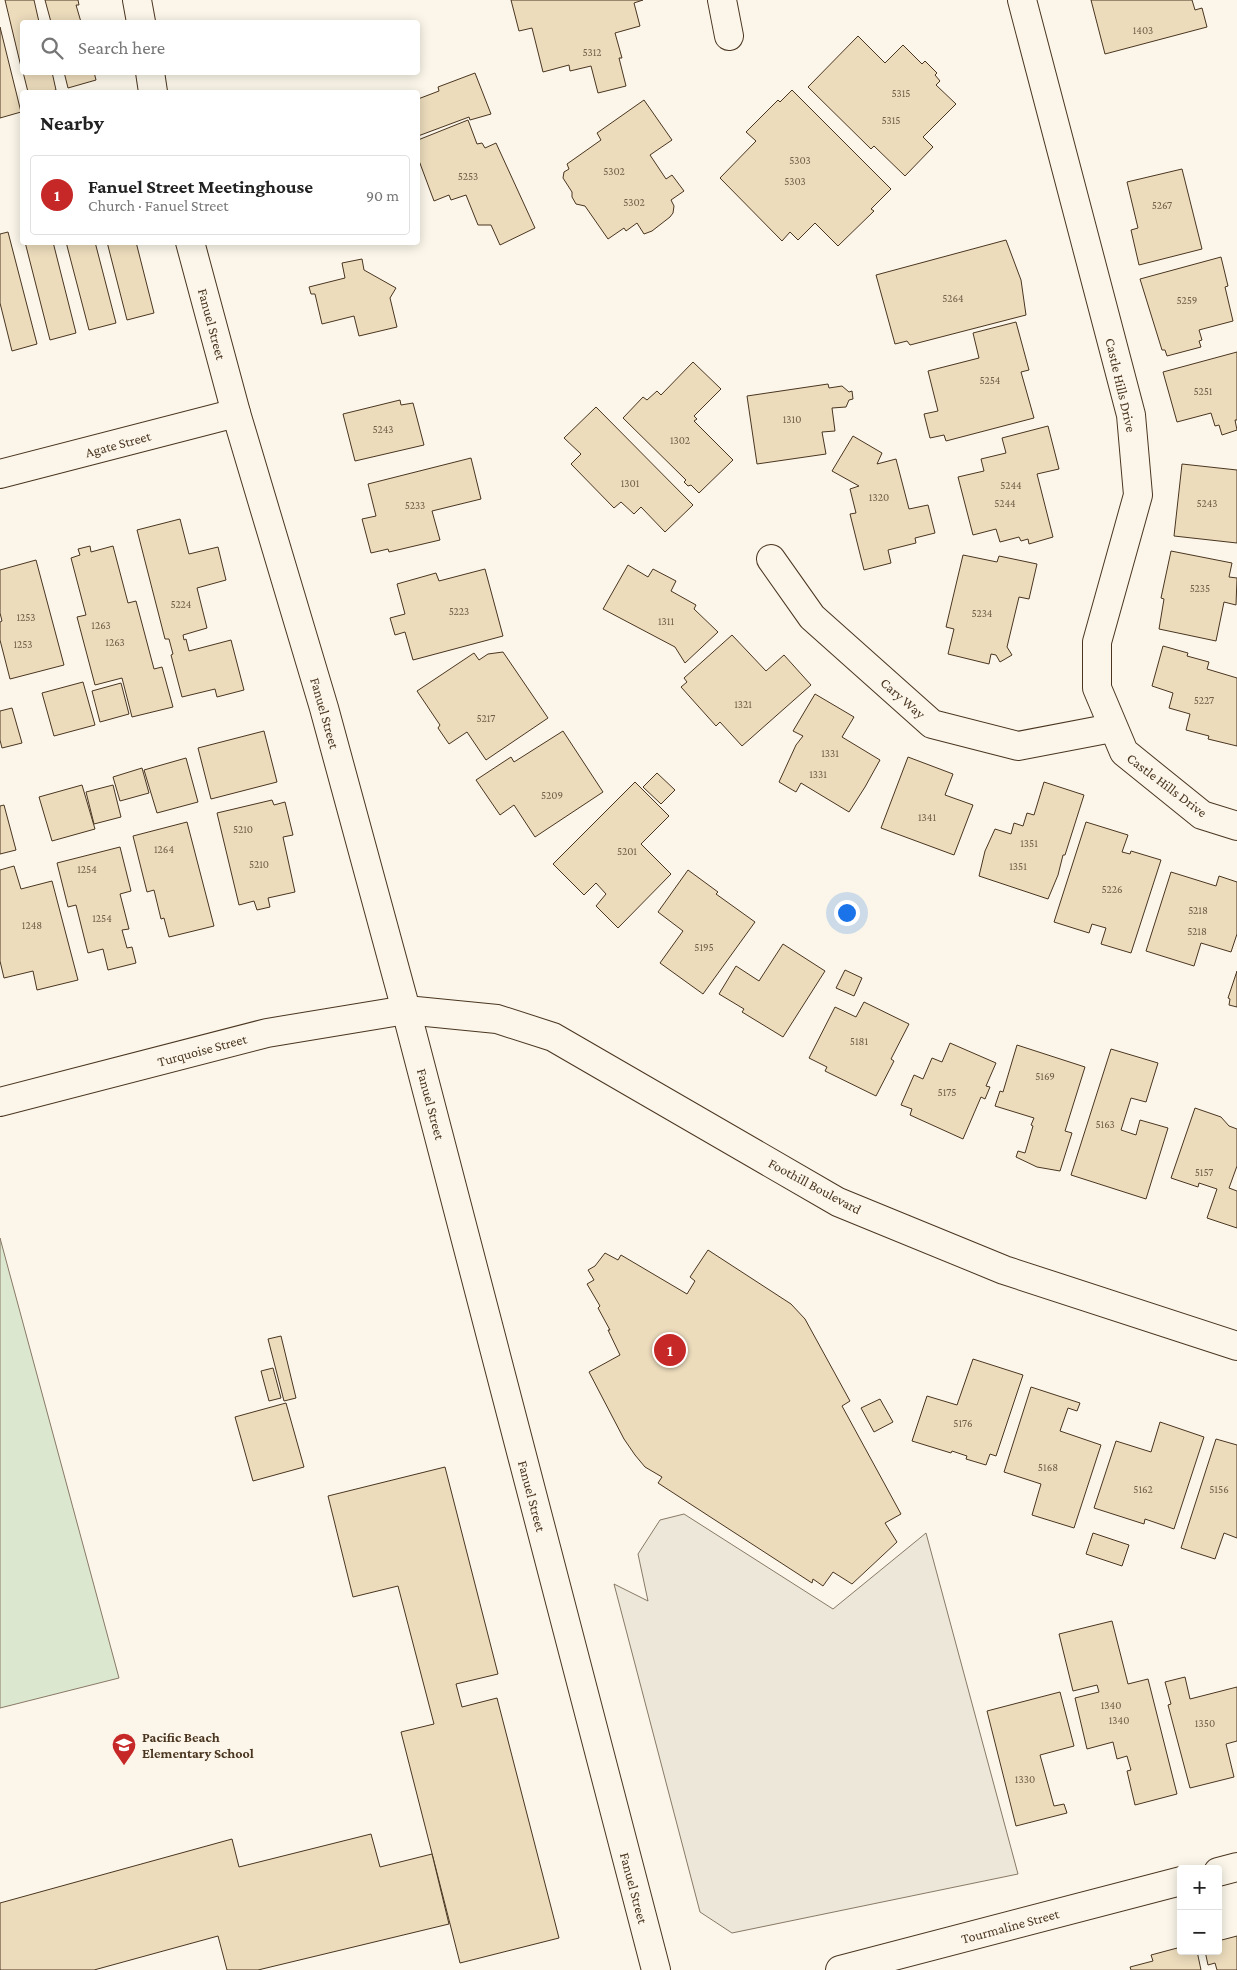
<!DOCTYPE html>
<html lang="en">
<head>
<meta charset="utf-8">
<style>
	body { margin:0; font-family:"Crimson Pro",serif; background:#f2f2f2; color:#222 }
	.controls { position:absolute; right:15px; bottom:15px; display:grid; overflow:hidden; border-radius:5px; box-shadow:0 2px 12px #0003 }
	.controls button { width:45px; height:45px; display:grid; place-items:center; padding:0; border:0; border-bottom:1px solid #e0e0e0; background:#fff; color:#222; font:25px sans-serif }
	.you { position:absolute; left:846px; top:912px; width:18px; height:18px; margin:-12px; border:4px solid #fff; border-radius:50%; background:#1a73e8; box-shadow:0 0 0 8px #1a73e833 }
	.badge { display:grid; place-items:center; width:32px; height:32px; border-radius:50%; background:#c62828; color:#fff; font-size:16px; font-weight:700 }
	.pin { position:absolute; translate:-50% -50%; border:2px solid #fff; box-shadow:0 1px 5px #0006 }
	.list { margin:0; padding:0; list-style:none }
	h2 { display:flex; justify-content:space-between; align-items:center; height:65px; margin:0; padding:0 20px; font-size:21px }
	h2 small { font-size:16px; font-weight:400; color:#767676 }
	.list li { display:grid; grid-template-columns:32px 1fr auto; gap:15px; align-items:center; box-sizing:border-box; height:80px; margin:0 10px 10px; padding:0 10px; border:1px solid #e0e0e0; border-radius:5px }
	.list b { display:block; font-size:19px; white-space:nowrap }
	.list p { margin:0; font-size:16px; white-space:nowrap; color:#767676 }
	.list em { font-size:16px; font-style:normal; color:#767676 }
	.icon { flex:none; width:28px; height:28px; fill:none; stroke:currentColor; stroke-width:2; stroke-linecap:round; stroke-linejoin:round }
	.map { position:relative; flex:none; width:1237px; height:1970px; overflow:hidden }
	.search { position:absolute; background:#fff; box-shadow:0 2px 12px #0003; left:20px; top:20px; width:400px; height:55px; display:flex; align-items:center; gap:12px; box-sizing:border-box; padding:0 18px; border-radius:5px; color:#767676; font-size:19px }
	.panel { position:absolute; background:#fff; box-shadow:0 2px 12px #0003; left:20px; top:90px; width:400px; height:155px; border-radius:5px }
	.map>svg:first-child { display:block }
	.green { fill:#dce7d0; stroke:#887966 }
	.parking { fill:#ede7d9; stroke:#887966 }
	.building { fill:#ecdcbc; stroke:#4a3520 }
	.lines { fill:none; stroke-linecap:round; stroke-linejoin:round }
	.minor-casing { stroke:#4a3520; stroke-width:30 }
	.major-casing { stroke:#4a3520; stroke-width:30 }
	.minor { stroke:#fbf6e9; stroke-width:28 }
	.major { stroke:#fbf6e9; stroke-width:28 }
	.labels { text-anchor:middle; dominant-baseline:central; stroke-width:4; stroke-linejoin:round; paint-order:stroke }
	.number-label { font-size:11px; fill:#725f47 }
	.street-label { font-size:14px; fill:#4a3520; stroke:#fbf6e9 }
	.poi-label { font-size:14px; font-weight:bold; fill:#4a3520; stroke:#fbf6e9; text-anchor:start }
</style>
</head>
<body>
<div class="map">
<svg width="1237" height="1970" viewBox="0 0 1237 1970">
	<rect width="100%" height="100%" fill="#fbf6e9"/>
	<path class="green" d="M0 1238 119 1678 0 1708Z"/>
	<path class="parking" d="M684 1514 833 1609 926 1533 1018 1874 732 1933 700 1912 614 1584 648 1601 638 1554 660 1520Z"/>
	<g class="building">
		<path d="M5 0H34L39 22H22V71Z"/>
		<path d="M45 0H78L79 5H76L81 22H51Z"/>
		<path d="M511 0H643L634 3 640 26 615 33 622 58H619L626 86 598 93 591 66 570 71 569 65 543 72 532 28 519 31Z"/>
		<path d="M1091 0H1192L1195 10 1202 8 1207 27 1105 54Z"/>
		<path d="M0 27 21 112 0 118Z"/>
		<path d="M858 36 885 63 903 45 922 64 925 61 937 73 935 75 940 81 936 85 956 104 923 137 933 147 905 176 874 146 871 149 808 87Z"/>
		<path d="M23 72H52L56 90 47 92H28Z"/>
		<path d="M64 72H94L96 80 68 88Z"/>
		<path d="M475 73 491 114 470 120 469 117 418 136V99L439 91 438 87Z"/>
		<path d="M792 90 891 189 871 209 874 211 838 246 815 223 798 240 790 232 782 241 720 178 756 141 746 132 778 100 780 102Z"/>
		<path d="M644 100 672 140 650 155 666 179 672 175 684 191 671 200 674 206 673 213 670 217 652 231 644 234 637 223 626 231 624 228 608 239 585 206 576 204 572 197V192L563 178 564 172 569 169 567 164 601 140 597 133Z"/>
		<path d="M468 120 477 144 482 143 485 148 496 143 535 228 500 245 491 225H478L466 195 451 200 449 195 434 201 418 158V140Z"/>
		<path d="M1182 169 1202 249 1139 265 1131 230 1138 228 1127 182Z"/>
		<path d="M8 232 37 344 12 351 0 303V234Z"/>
		<path d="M1006 240 1021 280 1026 315 910 345 907 341 895 344 876 275Z"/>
		<path d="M25 242H53L76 333 50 340Z"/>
		<path d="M66 242H95L116 323 89 330Z"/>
		<path d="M107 242H136L154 313 127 320Z"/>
		<path d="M1221 257 1228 286 1225 287 1233 321 1199 330 1202 340 1199 341 1201 347 1167 356 1165 350H1162L1140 279Z"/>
		<path d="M362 259 364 270 396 288 390 298 397 327 359 336 354 316 322 324 315 294H311L309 287 345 278 342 263Z"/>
		<path d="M1016 322 1029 370 1021 372 1034 418 946 441 944 435 930 438 924 414 938 411 928 371 979 358 973 333Z"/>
		<path d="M1237 352V420H1235L1237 430 1222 435 1219 425 1215 426 1211 413 1177 422 1163 372Z"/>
		<path d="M693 362 721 389 694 416 697 419 694 421 733 460 699 493 691 485 688 486 684 482 686 480 623 418 643 397 647 400 657 391 661 395Z"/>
		<path d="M828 384 829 388 842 386 849 392 852 391 853 399 849 400 846 407 832 408 835 431 822 432 826 454 757 464 747 396Z"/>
		<path d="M400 400 401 405 413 403 424 445 355 461 343 414Z"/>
		<path d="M596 407 693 505 665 532 641 507 634 514 621 502 614 508 571 464 581 454 564 438Z"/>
		<path d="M1048 426 1059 469 1037 474 1053 537 1029 544 1028 539 1021 541 1019 537 1000 542 996 529 973 535 958 477 984 471 981 459 1006 453 1002 438Z"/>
		<path d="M853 436 882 453 877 464 896 459 909 509 928 505 935 533 915 538 916 543 888 550 891 563 864 570 850 514 856 513 850 489 859 486 832 471Z"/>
		<path d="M471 458 481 499 432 511 440 540 389 552 388 549 371 553 362 519 376 516 368 484Z"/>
		<path d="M1182 464 1237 470V543L1174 536Z"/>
		<path d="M180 519 189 554 218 547 226 580 197 588 207 628 183 635 184 640 186 639 189 651 231 640 244 690 217 697 215 689 182 697 171 655 173 654 169 639H165L137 530Z"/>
		<path d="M90 546 91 552 113 546 128 603 136 601 154 669 162 667 173 707 132 717 122 678 95 685 77 617 86 615 71 558 80 555 78 549Z"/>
		<path d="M1171 551 1232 563 1229 577 1237 578 1236 605 1224 602 1216 641 1159 629 1164 599 1161 598Z"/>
		<path d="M963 555 997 562 999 556 1037 564 1029 599 1019 597 1007 647 1012 655 1000 662 996 655 991 654 989 664 948 654 954 629 946 627Z"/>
		<path d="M36 560 64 665 10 679 0 640V622L2 621 0 613V570Z"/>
		<path d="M628 565 648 577 653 569 676 581 671 591 696 605 694 609 718 632 685 663 675 647 603 609Z"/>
		<path d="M485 569 503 636 413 660 405 632 395 635 390 618 405 614 397 584 436 573 439 581Z"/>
		<path d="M732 635 766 671 784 655 811 685 742 746 720 722 716 726 681 687 687 682 684 678Z"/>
		<path d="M1163 646 1188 653 1187 656 1209 662 1207 669 1237 678V746L1208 739 1209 736 1186 730 1190 714 1169 708 1173 693 1152 686Z"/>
		<path d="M503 652 548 718 486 760 467 732 449 744 438 728 440 725 417 691 474 653 479 660 488 654Z"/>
		<path d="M83 682 95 725 54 736 42 693Z"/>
		<path d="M121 683 129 714 100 722 92 691Z"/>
		<path d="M815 694 854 717 842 737 880 760 865 787 849 812 801 783 796 792 779 782 796 745 803 736 793 731Z"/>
		<path d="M12 708 22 743 2 748 0 740V711Z"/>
		<path d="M264 731 277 782 211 799 198 748Z"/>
		<path d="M563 731 603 792 535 837 514 805 500 815 476 780 511 757 514 762Z"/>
		<path d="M908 757 953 774 945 795 973 805 954 855 881 828Z"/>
		<path d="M186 758 198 802 157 813 144 770Z"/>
		<path d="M142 768 149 793 120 801 113 777Z"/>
		<path d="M657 773 675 790 661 804 643 787Z"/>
		<path d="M635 782 669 816 641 844 671 874 618 928 596 906 606 894 596 883 584 895 553 864Z"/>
		<path d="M1044 782 1084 795 1065 855H1063L1058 875 1048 899 979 876 985 851 995 829 1011 834 1014 823 1023 826 1027 813 1034 815Z"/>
		<path d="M82 785 95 829 52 841 39 797Z"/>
		<path d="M113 785 121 817 94 824 86 792Z"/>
		<path d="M272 800 274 805 285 802 293 835 283 837 295 892 268 898 270 907 257 910 254 901 239 905 217 813Z"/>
		<path d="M4 805 16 850 0 854V806Z"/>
		<path d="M187 822 214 926 169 937 164 918 161 919 154 890 147 892 133 836Z"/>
		<path d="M1086 822 1128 835 1122 852 1130 854 1131 851 1161 860 1131 953 1101 944 1106 928 1092 924 1089 933 1054 922Z"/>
		<path d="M120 847 131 891 120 894 129 929 122 930 127 948 132 947 136 963 108 970 103 949 88 953 76 905 68 907 57 863Z"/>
		<path d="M14 866 21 889 52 881 78 980 37 990 33 971 4 978 0 961V870Z"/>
		<path d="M688 870 718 892 716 894 755 922 703 994 660 963 683 931 658 912Z"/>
		<path d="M1171 872 1216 886 1219 876 1237 882V934L1231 952 1201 943 1194 966 1146 951Z"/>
		<path d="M783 944 825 971 783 1037 742 1012 744 1009 719 994 736 966 759 981Z"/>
		<path d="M845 970 862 978 854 996 836 988Z"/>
		<path d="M1237 971V1007L1229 1005 1230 999 1228 998Z"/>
		<path d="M864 1002 909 1024 891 1059 894 1061 876 1096 825 1071 827 1067 809 1058 835 1007 856 1017Z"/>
		<path d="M950 1043 996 1063 986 1086 990 1087 985 1099 981 1097 963 1139 910 1115 912 1109 901 1105 914 1075 923 1079 932 1058 942 1062Z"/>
		<path d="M1017 1045 1085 1067 1065 1131 1072 1133 1060 1171 1037 1167 1016 1157 1018 1151 1025 1153 1033 1126 1031 1125 1034 1118 995 1106 1000 1091 1003 1092Z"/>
		<path d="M1111 1049 1158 1063 1146 1102 1131 1098 1121 1130 1136 1135 1140 1120 1168 1128 1146 1199 1071 1175Z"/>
		<path d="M1195 1108 1221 1117 1229 1126 1237 1129V1166L1229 1188 1237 1191V1228L1207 1218 1217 1189 1199 1183 1198 1187 1171 1178Z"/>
		<path d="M708 1250 791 1304 805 1319 850 1401 842 1406 901 1514 885 1523 897 1542 852 1584 833 1572 823 1586 813 1579 812 1583 658 1483 662 1477 645 1467 635 1455 624 1439 589 1372 620 1355 608 1330H610L598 1308 600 1306 587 1284 594 1280 588 1270 595 1266 605 1253 618 1260 621 1255 687 1294 695 1281 690 1277Z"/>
		<path d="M281 1336 296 1398 284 1401 268 1339Z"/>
		<path d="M973 1359 1023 1375 996 1456 990 1454 986 1465 966 1459 967 1456 952 1451 951 1453 912 1441 927 1396 957 1405Z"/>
		<path d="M273 1368 281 1398 269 1401 261 1371Z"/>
		<path d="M1031 1387 1080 1403 1077 1411 1068 1408 1060 1431 1101 1445 1074 1528 1032 1515 1041 1484 1004 1472Z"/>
		<path d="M880 1399 893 1422 874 1432 861 1408Z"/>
		<path d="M286 1403 304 1467 253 1481 235 1417Z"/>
		<path d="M1160 1422 1204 1437 1174 1529 1145 1519 1144 1524 1094 1508 1116 1441 1151 1452Z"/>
		<path d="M1216 1439 1237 1445V1538L1224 1533 1215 1559 1181 1548Z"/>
		<path d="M445 1467 498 1674 456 1684 462 1707 497 1698 559 1938 460 1963 401 1732 434 1724 398 1586 353 1597 328 1496Z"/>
		<path d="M1093 1533 1129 1545 1122 1566 1086 1554Z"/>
		<path d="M1112 1621 1128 1684 1148 1679 1177 1794 1135 1805 1127 1771 1131 1770 1127 1756 1117 1759 1113 1742 1087 1749 1075 1698 1099 1692 1097 1685 1073 1691 1059 1634Z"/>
		<path d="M1185 1677 1190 1699 1237 1687V1741L1226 1744 1234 1777 1190 1788 1168 1705 1171 1704 1165 1682Z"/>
		<path d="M1060 1692 1074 1746 1040 1755 1054 1806 1064 1804 1067 1813 1016 1826 987 1711Z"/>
		<path d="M371 1834 380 1867 432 1854 449 1924 258 1970H227L218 1936 94 1970H0V1903L232 1839 239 1867Z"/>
		<path d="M1237 1936V1970H1217L1215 1963 1208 1965 1205 1951H1218V1941Z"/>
		<path d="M1181 1947V1951H1197L1201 1970H1131L1130 1967 1153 1961 1151 1955Z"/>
	</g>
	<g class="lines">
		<defs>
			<g id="minor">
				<path d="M137 0 141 22"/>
				<path d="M722 0 729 36"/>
				<path d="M1022 0 1131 415 1138 495 1097 642V688L1124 752 1202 815 1237 826"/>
				<path d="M150 72 153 92"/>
				<path d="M190 242 236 413 324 708 406 1010 656 1970"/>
				<path d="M0 474 236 413"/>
				<path d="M771 559 812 617 932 724 1018 746 1112 728"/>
				<path d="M1218 1872 1237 1867"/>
				<path d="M840 1970 1181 1881"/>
			</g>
			<path id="major" d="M0 1102 267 1033 406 1010 497 1019 553 1037 838 1202 1004 1270 1237 1346"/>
		</defs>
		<use href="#minor" class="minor-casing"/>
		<use href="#major" class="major-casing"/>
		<use href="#minor" class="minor"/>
		<use href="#major" class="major"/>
	</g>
	<defs>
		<symbol id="school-pin" viewBox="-11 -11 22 30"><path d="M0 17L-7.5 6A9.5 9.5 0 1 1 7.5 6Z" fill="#c62828" stroke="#fbf6e9"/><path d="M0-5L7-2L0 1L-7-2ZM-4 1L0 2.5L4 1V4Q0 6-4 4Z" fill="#fff"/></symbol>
	</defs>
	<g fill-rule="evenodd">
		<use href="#school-pin" x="110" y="1731" width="28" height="38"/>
	</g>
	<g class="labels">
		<g class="number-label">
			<text x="1143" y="30">1403</text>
			<text x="592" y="52">5312</text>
			<text x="901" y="93">5315</text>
			<text x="891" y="120">5315</text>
			<text x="800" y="160">5303</text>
			<text x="614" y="171">5302</text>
			<text x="468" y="176">5253</text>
			<text x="795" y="181">5303</text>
			<text x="634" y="202">5302</text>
			<text x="1162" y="205">5267</text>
			<text x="953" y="298">5264</text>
			<text x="1187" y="300">5259</text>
			<text x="990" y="380">5254</text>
			<text x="1203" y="391">5251</text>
			<text x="792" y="419">1310</text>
			<text x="383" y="429">5243</text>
			<text x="680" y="440">1302</text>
			<text x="630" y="483">1301</text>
			<text x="1011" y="485">5244</text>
			<text x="879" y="497">1320</text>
			<text x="1005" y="503">5244</text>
			<text x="1207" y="503">5243</text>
			<text x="415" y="505">5233</text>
			<text x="1200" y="588">5235</text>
			<text x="181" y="604">5224</text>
			<text x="459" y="611">5223</text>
			<text x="982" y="613">5234</text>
			<text x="26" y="617">1253</text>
			<text x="666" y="621">1311</text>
			<text x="101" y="625">1263</text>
			<text x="115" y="642">1263</text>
			<text x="23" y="644">1253</text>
			<text x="1204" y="700">5227</text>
			<text x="743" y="704">1321</text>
			<text x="486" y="718">5217</text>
			<text x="830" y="753">1331</text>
			<text x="818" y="774">1331</text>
			<text x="552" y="795">5209</text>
			<text x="927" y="817">1341</text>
			<text x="243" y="829">5210</text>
			<text x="1029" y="843">1351</text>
			<text x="164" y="849">1264</text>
			<text x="627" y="851">5201</text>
			<text x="259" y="864">5210</text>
			<text x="1018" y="866">1351</text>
			<text x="87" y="869">1254</text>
			<text x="1112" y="889">5226</text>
			<text x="1198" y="910">5218</text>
			<text x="102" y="918">1254</text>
			<text x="32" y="925">1248</text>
			<text x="1197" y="931">5218</text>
			<text x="704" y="947">5195</text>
			<text x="859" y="1041">5181</text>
			<text x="1045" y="1076">5169</text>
			<text x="947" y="1092">5175</text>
			<text x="1105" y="1124">5163</text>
			<text x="1204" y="1172">5157</text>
			<text x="963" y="1423">5176</text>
			<text x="1048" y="1467">5168</text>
			<text x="1143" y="1489">5162</text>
			<text x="1219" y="1489">5156</text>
			<text x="1111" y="1705">1340</text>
			<text x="1119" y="1720">1340</text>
			<text x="1205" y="1723">1350</text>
			<text x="1025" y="1779">1330</text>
		</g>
		<g class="street-label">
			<text transform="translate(212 324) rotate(75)">Fanuel Street</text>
			<text transform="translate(1121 385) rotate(77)">Castle Hills Drive</text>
			<text transform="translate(118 444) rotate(-15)">Agate Street</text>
			<text transform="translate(903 698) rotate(41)">Cary Way</text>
			<text transform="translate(325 713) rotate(74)">Fanuel Street</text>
			<text transform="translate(1167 785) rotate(37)">Castle Hills Drive</text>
			<text transform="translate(202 1050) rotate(-15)">Turquoise Street</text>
			<text transform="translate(431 1104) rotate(75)">Fanuel Street</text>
			<text transform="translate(815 1186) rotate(28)">Foothill Boulevard</text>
			<text transform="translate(532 1496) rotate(75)">Fanuel Street</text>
			<text transform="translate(634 1888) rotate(75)">Fanuel Street</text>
			<text transform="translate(1010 1926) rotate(-15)">Tourmaline Street</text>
		</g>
		<g class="poi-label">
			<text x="142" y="1737">Pacific Beach<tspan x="142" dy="16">Elementary School</tspan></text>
		</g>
	</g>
</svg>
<div class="controls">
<button>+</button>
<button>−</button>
</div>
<div class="you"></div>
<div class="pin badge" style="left:670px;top:1350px">1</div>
<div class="search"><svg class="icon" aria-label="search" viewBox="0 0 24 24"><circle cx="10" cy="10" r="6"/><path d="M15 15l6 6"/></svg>Search here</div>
<section class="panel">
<h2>Nearby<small></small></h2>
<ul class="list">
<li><span class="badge">1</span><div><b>Fanuel Street Meetinghouse</b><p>Church · Fanuel Street</p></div><em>90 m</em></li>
</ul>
</section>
</div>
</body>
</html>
